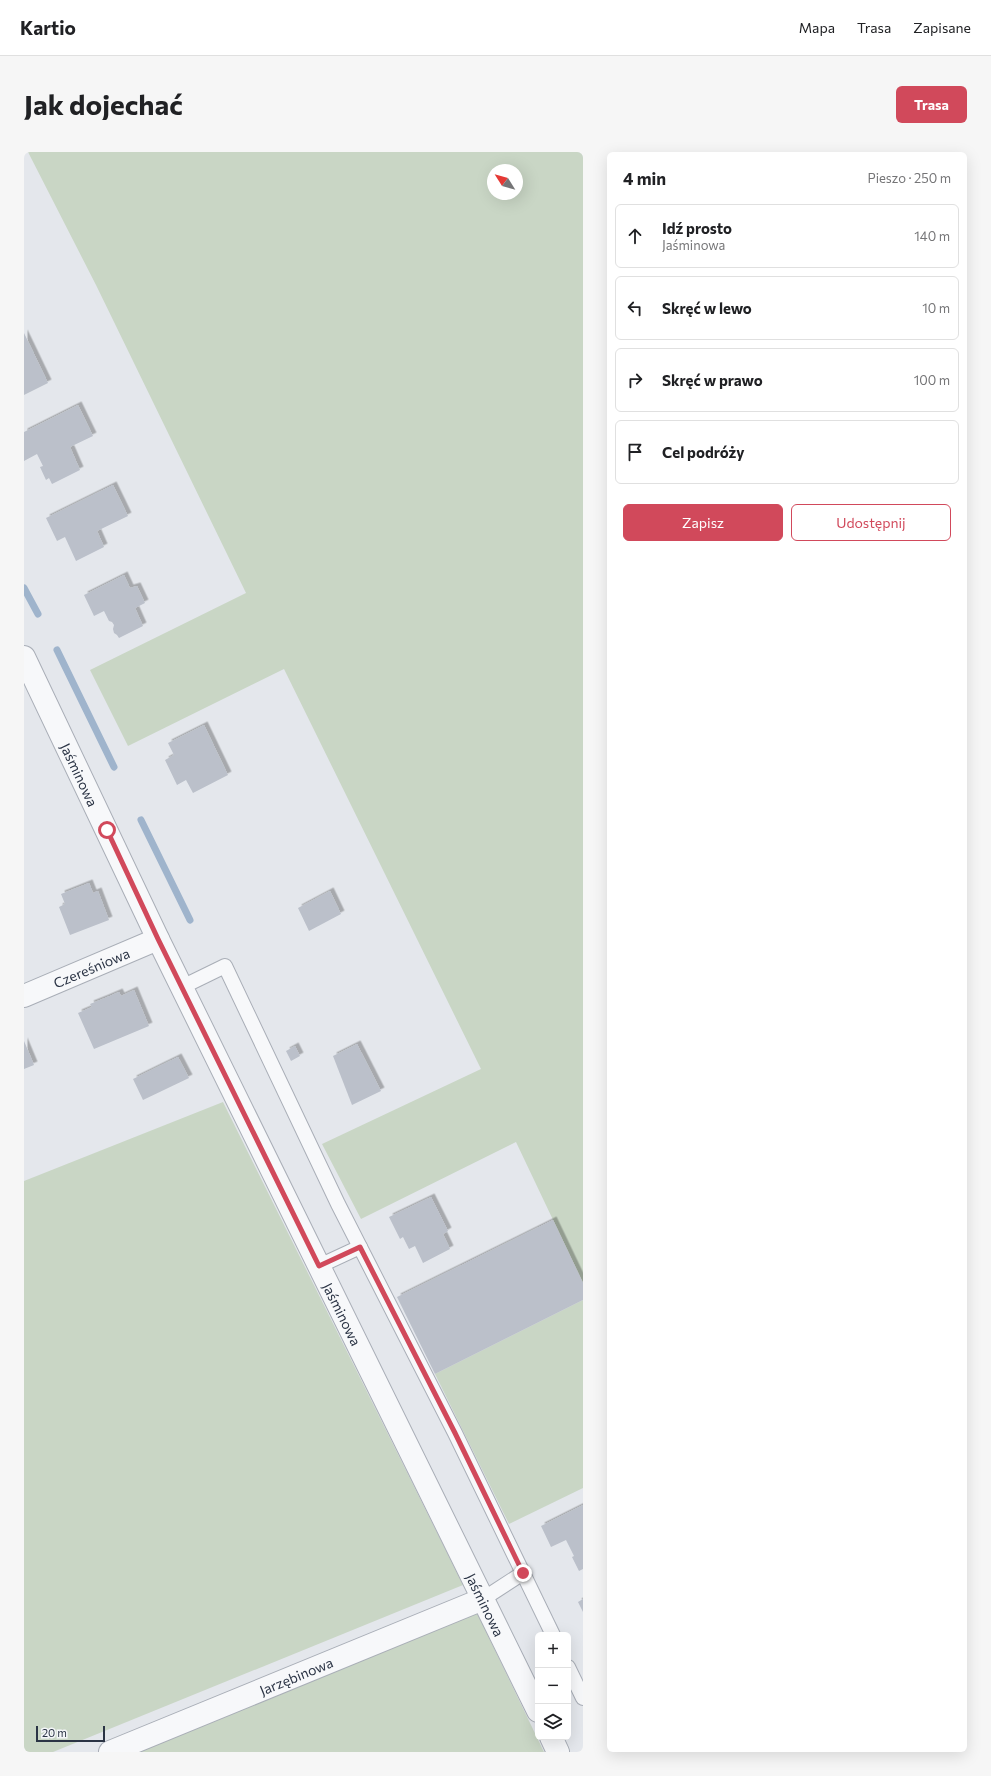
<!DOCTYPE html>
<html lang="pl">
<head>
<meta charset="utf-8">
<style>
	body { margin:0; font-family:Commissioner,sans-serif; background:#f6f6f6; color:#202124 }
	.controls { position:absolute; right:12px; bottom:12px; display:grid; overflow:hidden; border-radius:6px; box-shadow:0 4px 16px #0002 }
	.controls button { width:36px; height:36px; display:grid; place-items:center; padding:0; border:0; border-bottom:1px solid #e0e0e0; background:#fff; color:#202124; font:20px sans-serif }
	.compass { position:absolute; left:463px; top:12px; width:36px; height:36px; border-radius:50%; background:#fff; box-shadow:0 4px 16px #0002; rotate:307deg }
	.scale { position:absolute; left:12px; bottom:10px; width:69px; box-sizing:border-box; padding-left:4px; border:2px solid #2b3445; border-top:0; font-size:11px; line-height:14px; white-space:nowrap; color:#2b3445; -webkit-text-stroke:3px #f4f6f9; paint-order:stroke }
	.stop { position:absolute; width:12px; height:12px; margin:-9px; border:3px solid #d1495b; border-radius:50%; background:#fff }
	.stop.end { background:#d1495b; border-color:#fff; box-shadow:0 1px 4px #0008 }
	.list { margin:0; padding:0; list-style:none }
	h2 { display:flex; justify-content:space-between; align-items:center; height:52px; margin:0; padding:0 16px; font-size:17px }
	h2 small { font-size:13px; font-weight:400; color:#757577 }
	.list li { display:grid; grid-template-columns:26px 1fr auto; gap:12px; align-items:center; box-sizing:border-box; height:64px; margin:0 8px 8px; padding:0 8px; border:1px solid #e0e0e0; border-radius:6px }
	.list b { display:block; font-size:15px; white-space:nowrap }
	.list p { margin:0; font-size:13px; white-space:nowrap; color:#757577 }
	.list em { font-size:13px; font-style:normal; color:#757577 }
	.actions { display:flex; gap:8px; padding:12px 16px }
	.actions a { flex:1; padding:9px 0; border:1px solid #d1495b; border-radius:6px; text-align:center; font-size:14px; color:#d1495b }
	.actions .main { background:#d1495b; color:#fff }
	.icon { flex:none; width:22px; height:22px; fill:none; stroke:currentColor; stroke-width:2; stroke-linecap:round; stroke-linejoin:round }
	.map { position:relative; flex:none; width:559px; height:1600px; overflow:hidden; border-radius:6px }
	header { display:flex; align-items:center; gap:24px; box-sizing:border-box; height:56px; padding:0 20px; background:#fff; border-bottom:1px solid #e0e0e0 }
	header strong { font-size:19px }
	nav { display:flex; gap:22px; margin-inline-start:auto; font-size:14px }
	.intro { display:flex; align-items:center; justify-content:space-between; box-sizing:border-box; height:96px; padding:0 24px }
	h1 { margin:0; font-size:28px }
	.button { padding:10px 18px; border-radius:6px; background:#d1495b; color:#fff; font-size:14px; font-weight:700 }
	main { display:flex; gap:24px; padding:0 24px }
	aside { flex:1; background:#fff; border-radius:6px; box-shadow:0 4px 16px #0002 }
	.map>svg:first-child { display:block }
	.green { fill:#c9d6c5; fill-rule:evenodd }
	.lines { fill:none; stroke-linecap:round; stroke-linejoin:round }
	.stream { stroke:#9fb4cc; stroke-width:7 }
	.building { fill:#bbc0ca; filter:url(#shadow) }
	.service-casing { stroke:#a9aeb7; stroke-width:16 }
	.minor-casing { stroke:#a9aeb7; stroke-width:24 }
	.service { stroke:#f7f8fa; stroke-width:14 }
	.minor { stroke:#f7f8fa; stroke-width:22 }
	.route { stroke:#d1495b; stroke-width:5 }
	.labels { text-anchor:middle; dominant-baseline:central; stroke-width:3.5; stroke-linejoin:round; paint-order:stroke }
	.street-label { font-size:14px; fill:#2b3445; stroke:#f4f6f9 }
</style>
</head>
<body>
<header>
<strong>Kartio</strong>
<nav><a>Mapa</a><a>Trasa</a><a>Zapisane</a></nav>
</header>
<div class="intro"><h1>Jak dojechać</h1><a class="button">Trasa</a></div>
<main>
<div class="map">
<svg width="559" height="1600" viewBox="0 0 559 1600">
	<defs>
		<filter id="shadow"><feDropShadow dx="3.5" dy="-3.5" stdDeviation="0" flood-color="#0004"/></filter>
	</defs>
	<rect width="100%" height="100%" fill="#e4e7ec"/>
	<g class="green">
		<path d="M4 0H559V1131L492 990 337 1067 298 992 457 917 260 517 104 594 66 518 222 441 72 133ZM469 18H493V42H469Z"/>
		<path d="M199 950 439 1433 29 1600H0V1029Z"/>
		<path d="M559 1148V1336L485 1372 411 1222Z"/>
		<path d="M452 1459 520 1600H112Z"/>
	</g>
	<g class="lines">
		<g class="stream">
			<path d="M0 436 14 462"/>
			<path d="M33 498 90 615"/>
			<path d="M117 668 166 768"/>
		</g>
	</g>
	<g class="building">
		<path d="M0 181 24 231 0 243Z"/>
		<path d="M54 253 69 284 46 295 56 318 28 332 25 326 22 328 16 315 19 314 13 302 0 309V280Z"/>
		<path d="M89 333 104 364 73 379 80 395 52 409 41 385 33 389 22 366Z"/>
		<path d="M100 423 106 436 113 434 121 451 111 456 119 474 95 486 93 483 90 481 89 477 90 473 88 470 85 469 80 459 70 464 60 443Z"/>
		<path d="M180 573 204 623 169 641 162 628 153 633 141 608 150 603 144 591Z"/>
		<path d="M65 731 69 741 74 739 85 768 46 783 35 755 41 752 37 742Z"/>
		<path d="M306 739 317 762 285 779 274 756Z"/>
		<path d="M110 838 125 874 70 897 54 861 68 855 66 852 81 846 95 840 97 844Z"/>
		<path d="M0 889 10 913 0 917Z"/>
		<path d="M333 892 357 939 328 953 309 904Z"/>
		<path d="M271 894 276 904 267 909 262 899Z"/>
		<path d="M154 905 165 926 119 948 109 927Z"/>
		<path d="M407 1045 424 1079 419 1082 426 1097 399 1111 391 1094 385 1097 379 1085 376 1087 365 1065Z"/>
		<path d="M529 1068 559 1131V1148L411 1222 373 1145Z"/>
		<path d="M559 1353V1417L555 1419 548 1405 550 1404 542 1388 527 1395 517 1374Z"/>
		<path d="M559 1447V1460L554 1450Z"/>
	</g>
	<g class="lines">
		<defs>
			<g id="service">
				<path d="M158 835 201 814 314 1052 431 1281 529 1483"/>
				<path d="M295 1114 336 1095"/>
				<path d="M459 1447 499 1421"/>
				<path d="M544 1515 559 1546"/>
			</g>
			<g id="minor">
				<path id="s1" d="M0 505 134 787 514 1559"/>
				<path id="s2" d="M0 844 134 787"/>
				<path d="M527 1585 534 1600"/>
				<path id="s3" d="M86 1600 459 1447"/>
			</g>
		</defs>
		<use href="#service" class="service-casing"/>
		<use href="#minor" class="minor-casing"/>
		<use href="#service" class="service"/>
		<use href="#minor" class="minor"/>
	</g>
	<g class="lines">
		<path class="route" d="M83 678 134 787 295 1114 336 1095 431 1281 499 1421"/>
	</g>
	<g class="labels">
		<g class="street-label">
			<text stroke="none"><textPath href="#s1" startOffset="130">Jaśminowa</textPath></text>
			<text stroke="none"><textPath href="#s2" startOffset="73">Czereśniowa</textPath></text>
			<text stroke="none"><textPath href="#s1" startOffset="730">Jaśminowa</textPath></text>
			<text stroke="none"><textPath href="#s1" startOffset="1054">Jaśminowa</textPath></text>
			<text stroke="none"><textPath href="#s3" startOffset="201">Jarzębinowa</textPath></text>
		</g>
	</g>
</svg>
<div class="controls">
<button>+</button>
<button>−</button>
<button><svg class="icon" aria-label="layers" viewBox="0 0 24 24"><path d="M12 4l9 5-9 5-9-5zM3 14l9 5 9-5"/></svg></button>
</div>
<svg class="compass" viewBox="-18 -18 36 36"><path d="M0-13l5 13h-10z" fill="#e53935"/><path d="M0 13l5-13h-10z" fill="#757577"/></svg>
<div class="scale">20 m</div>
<div class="stop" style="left:83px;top:678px"></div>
<div class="stop end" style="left:499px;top:1421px"></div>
</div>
<aside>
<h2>4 min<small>Pieszo · 250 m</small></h2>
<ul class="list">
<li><svg class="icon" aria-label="ahead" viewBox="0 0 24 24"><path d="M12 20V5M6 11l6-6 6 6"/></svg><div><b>Idź prosto</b><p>Jaśminowa</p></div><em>140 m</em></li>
<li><svg class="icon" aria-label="left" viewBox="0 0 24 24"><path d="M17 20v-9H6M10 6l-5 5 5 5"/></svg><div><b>Skręć w lewo</b></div><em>10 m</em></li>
<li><svg class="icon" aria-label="right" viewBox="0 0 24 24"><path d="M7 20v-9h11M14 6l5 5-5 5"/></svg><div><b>Skręć w prawo</b></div><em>100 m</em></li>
<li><svg class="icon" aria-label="arrive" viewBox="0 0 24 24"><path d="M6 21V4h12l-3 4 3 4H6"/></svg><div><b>Cel podróży</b></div></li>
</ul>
<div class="actions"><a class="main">Zapisz</a><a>Udostępnij</a></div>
</aside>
</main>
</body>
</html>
